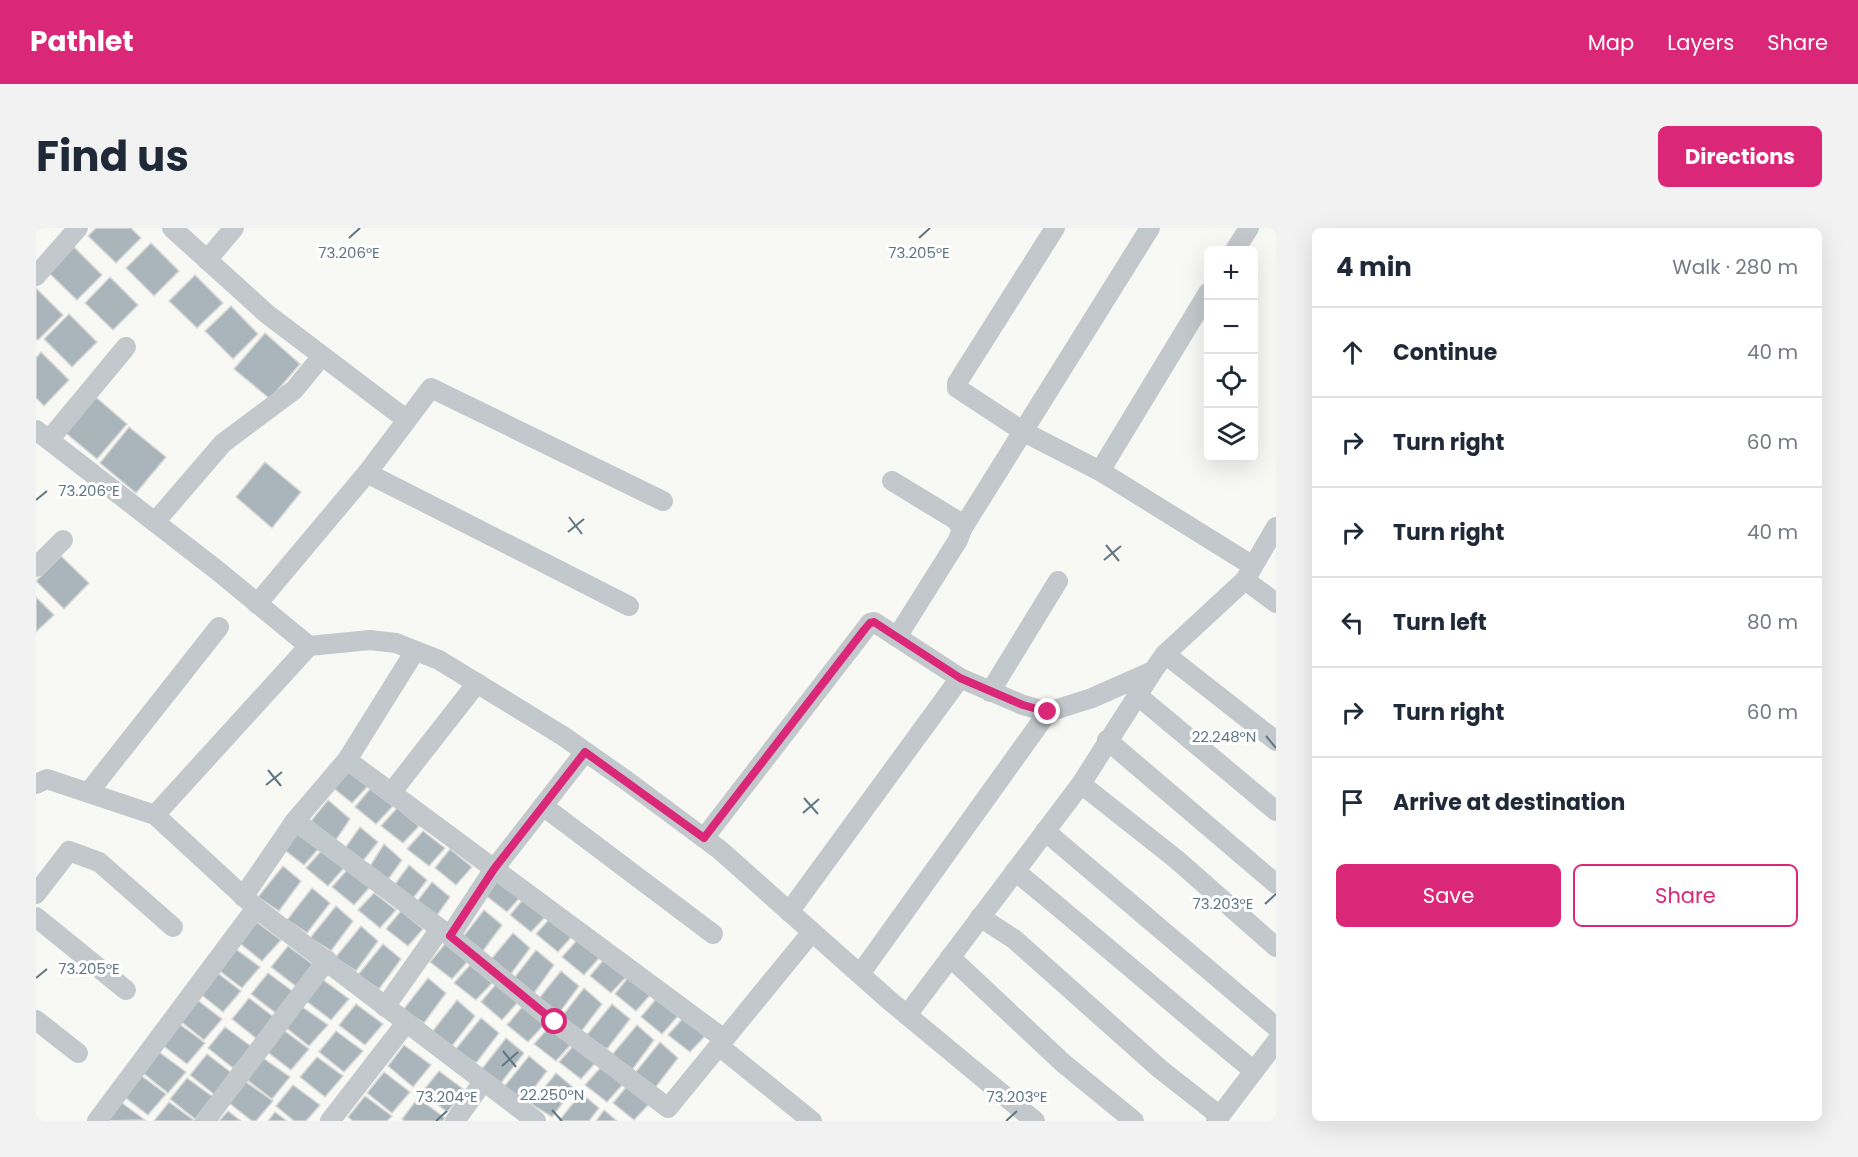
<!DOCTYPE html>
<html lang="en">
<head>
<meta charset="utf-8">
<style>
	body { margin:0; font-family:Poppins,sans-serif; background:#f2f2f3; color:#1f2937 }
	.controls { position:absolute; right:18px; top:18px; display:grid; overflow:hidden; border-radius:9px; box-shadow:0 6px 24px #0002 }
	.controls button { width:54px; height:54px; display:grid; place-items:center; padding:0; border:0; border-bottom:2px solid #e0e1e3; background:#fff; color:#1f2937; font:30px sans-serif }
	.stop { position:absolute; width:18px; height:18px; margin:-14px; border:4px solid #db2777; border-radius:50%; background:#fff }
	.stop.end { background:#db2777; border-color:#fff; box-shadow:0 2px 6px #0008 }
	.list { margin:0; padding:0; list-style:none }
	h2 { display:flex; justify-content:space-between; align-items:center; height:78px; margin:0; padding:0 24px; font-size:26px }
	h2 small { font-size:20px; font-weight:400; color:#747a83 }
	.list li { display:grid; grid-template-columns:39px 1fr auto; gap:18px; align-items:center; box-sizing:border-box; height:90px; padding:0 24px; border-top:2px solid #e0e1e3 }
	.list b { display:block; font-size:22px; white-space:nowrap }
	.list em { font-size:20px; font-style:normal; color:#747a83 }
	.actions { display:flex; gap:12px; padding:18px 24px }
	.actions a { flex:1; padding:14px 0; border:2px solid #db2777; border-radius:9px; text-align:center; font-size:21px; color:#db2777 }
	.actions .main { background:#db2777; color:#fff }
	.icon { flex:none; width:33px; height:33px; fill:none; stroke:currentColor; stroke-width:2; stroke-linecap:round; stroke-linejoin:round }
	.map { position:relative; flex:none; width:1240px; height:893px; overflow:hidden; border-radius:9px }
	header { display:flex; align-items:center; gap:36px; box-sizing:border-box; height:84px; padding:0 30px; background:#db2777; color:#fff }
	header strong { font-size:28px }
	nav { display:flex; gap:33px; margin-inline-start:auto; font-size:21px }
	.intro { display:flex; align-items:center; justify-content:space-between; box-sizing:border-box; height:144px; padding:0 36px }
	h1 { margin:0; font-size:42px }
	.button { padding:15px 27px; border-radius:9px; background:#db2777; color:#fff; font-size:21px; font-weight:700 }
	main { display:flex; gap:36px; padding:0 36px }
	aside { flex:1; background:#fff; border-radius:9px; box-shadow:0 6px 24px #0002 }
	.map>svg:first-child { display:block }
	.building { fill:#a9b5ba; stroke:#d9d9d7; stroke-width:1.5 }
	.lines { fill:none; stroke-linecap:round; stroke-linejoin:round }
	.minor { stroke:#c2c8cb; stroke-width:20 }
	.route { stroke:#db2777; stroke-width:8 }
	.ticks { fill:none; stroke:#5f7683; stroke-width:2 }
	.ticks-label { font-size:15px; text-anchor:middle; fill:#5f7683; stroke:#fff; stroke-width:6; stroke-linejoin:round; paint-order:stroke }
</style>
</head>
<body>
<header>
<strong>Pathlet</strong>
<nav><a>Map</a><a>Layers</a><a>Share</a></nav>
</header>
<div class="intro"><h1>Find us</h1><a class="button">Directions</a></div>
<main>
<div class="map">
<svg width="1240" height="893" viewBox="0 0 1240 893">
	<rect width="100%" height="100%" fill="#f8f8f4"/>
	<g class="building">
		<path d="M60 0H95L105 10 80 35 52 8Z"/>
		<path d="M115 15 143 43 118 68 90 40Z"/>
		<path d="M38 19 66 47 41 72 13 45Z"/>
		<path d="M159 47 187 75 161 100 133 73Z"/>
		<path d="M74 49 102 77 77 102 49 75Z"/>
		<path d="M0 60 27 87 2 112 0 111Z"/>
		<path d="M195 78 222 106 197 131 169 103Z"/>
		<path d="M33 86 61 114 36 139 8 111Z"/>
		<path d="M229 105 264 136 234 171 198 141Z"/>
		<path d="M5 124 33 152 8 178 0 170V130Z"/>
		<path d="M55 165 91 196 61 231 25 201Z"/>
		<path d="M93 199 130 229 100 265 64 235Z"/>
		<path d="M229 234 265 264 236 300 200 269Z"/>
		<path d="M25 328 53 355 28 381 0 353Z"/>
		<path d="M0 369 18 387 0 404Z"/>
		<path d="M310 540 332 558 316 575 295 558Z"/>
		<path d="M334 561 357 578 340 596 319 579Z"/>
		<path d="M292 572 314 591 300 612 275 593Z"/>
		<path d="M361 580 383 598 367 615 345 598Z"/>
		<path d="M324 599 342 614 326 634 309 620Z"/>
		<path d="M261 601 284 619 268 637 246 620Z"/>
		<path d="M387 603 409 620 393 638 371 621Z"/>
		<path d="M348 616 366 632 351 653 334 638Z"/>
		<path d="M414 621 436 639 420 657 399 640Z"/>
		<path d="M286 622 308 640 292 658 270 640Z"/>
		<path d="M373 637 391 652 375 673 357 659Z"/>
		<path d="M247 638 265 653 243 683 222 669Z"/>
		<path d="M312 641 334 659 318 677 296 659Z"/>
		<path d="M465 648 487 666 471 684 449 667Z"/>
		<path d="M396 654 414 669 399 690 379 676Z"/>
		<path d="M276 660 294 675 271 705 251 692Z"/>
		<path d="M338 665 360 682 344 700 322 682Z"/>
		<path d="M489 669 511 687 495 704 474 687Z"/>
		<path d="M300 678 317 693 295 723 274 710Z"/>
		<path d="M448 682 466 697 444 727 423 714Z"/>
		<path d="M365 683 387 701 372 718 350 701Z"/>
		<path d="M516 688 538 706 522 724 500 706Z"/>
		<path d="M218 692 245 712 226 733 201 713Z"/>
		<path d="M325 698 342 713 320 743 299 730Z"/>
		<path d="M477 705 494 720 472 750 451 736Z"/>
		<path d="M542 711 564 729 548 747 526 729Z"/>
		<path d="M347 716 365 731 343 761 322 747Z"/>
		<path d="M409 716 431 734 416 751 394 734Z"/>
		<path d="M252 718 279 738 261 759 235 739Z"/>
		<path d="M197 719 224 739 206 760 180 740Z"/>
		<path d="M500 722 518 737 496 768 475 754Z"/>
		<path d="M569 730 591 748 575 765 554 748Z"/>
		<path d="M434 737 456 755 440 772 418 755Z"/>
		<path d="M179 743 205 763 187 784 162 764Z"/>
		<path d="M525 743 543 758 521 788 500 774Z"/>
		<path d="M232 745 259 765 241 786 215 766Z"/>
		<path d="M594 747 616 765 600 783 579 766Z"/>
		<path d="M392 750 410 765 388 795 367 782Z"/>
		<path d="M286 751 313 771 295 792 269 772Z"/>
		<path d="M460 756 482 774 466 792 445 774Z"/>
		<path d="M548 760 566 776 544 805 523 792Z"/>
		<path d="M213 770 239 790 221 811 196 791Z"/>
		<path d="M160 771 186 791 168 812 143 792Z"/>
		<path d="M620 771 642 788 626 806 605 789Z"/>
		<path d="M421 772 439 788 416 818 396 804Z"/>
		<path d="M320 776 347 796 329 817 303 797Z"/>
		<path d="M576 776 594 791 571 821 550 808Z"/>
		<path d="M265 778 292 797 273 818 248 798Z"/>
		<path d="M486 779 508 797 492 814 471 797Z"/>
		<path d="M648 789 670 807 654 824 632 807Z"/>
		<path d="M445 790 463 805 440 835 419 822Z"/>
		<path d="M142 795 169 815 151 836 125 816Z"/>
		<path d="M601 797 618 812 596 842 575 828Z"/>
		<path d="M514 798 536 815 520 833 498 816Z"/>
		<path d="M189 799 216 819 197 840 172 820Z"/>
		<path d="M246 801 273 821 255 842 229 822Z"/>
		<path d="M300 803 327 823 308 844 283 824Z"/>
		<path d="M470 810 488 825 465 855 445 842Z"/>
		<path d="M624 814 642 830 619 860 598 846Z"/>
		<path d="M539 816 561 833 545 851 523 834Z"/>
		<path d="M368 817 395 837 377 859 352 838Z"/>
		<path d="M123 824 150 844 132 865 107 845Z"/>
		<path d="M171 826 197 846 179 867 154 847Z"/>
		<path d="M493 828 511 843 488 873 467 860Z"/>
		<path d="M281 829 307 848 289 869 264 849Z"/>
		<path d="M227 830 254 849 236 871 210 851Z"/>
		<path d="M565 839 587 856 571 874 549 857Z"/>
		<path d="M403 843 430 863 411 884 386 864Z"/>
		<path d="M348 844 374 864 356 885 331 865Z"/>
		<path d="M520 845 538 860 516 889 495 876Z"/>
		<path d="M103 846 130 866 112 887 86 867Z"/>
		<path d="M151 850 177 869 159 891 134 871Z"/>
		<path d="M210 854 237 873 220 893H216L193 875Z"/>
		<path d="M257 857 284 877 270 893H258L240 878Z"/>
		<path d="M592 857 614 875 598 892 577 875Z"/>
		<path d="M545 865 563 880 553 893H523Z"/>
		<path d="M329 868 356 888 351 893H317L312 889Z"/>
		<path d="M382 870 409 890 407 893H369L366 891Z"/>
		<path d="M82 872 109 892 66 893Z"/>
		<path d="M133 874 159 893H118Z"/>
		<path d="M568 882 581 893H560Z"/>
		<path d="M192 883 205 893H183Z"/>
		<path d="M239 884 251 893H232Z"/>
	</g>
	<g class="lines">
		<g class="minor">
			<path d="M136 0 231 86 371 192"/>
			<path d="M1019 0 921 155V160L988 204 1064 243 1217 338"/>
			<path d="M1199 22 1213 0"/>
			<path d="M171 32 198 0"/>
			<path d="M0 48 42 0"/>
			<path d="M0 202 182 343 273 418"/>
			<path d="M13 212 90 119"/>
			<path d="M1064 243 1172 65"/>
			<path d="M331 245 395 160 627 273"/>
			<path d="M856 253 920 292 926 301 922 312 861 409"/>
			<path d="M119 294 187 215 258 162 286 128"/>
			<path d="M926 301 1114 0"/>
			<path d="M0 339 27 312"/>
			<path d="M1209 352 1240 375"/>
			<path d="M221 376 331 245 593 378"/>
			<path d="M1129 426 1240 513"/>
			<path d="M954 464 1022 353"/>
			<path d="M1101 467 1240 583"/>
			<path d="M1071 512 1240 656"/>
			<path d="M311 532 688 811"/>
			<path d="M0 556 11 551 119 587 273 418 334 412 360 415 403 432 527 508 591 553 684 622 854 773 999 893"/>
			<path d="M1045 556 1140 631 1240 719"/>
			<path d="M52 565 183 399"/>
			<path d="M355 565 441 455"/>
			<path d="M507 578 677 706"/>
			<path d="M119 587 220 680 500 893"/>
			<path d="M259 593 414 708 519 794 632 880 776 704"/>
			<path d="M1009 603 1240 799"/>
			<path d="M668 610 834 395 838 394 924 450 987 477 1012 484 1056 470 1117 443 1129 426 1209 352 1240 299"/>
			<path d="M979 643C1059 708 1137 777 1218 843"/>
			<path d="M0 666 33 623 63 634 137 699"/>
			<path d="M207 669 259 593 311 532 379 423"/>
			<path d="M753 684 924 450"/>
			<path d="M0 689 90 762"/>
			<path d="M944 689 978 711 1124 841 1184 888"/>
			<path d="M414 708 458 641 549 524"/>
			<path d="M914 729 1027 835 1098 893"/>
			<path d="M824 746 1012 484"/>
			<path d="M349 779 404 701"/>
			<path d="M871 787 1045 556 1117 443"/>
			<path d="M0 792 42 825"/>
			<path d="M683 818 776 893"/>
			<path d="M61 893 220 680"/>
			<path d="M169 893 291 732"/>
			<path d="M294 893 370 795"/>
			<path d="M419 893 447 854"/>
			<path d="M1180 893 1240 814"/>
		</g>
	</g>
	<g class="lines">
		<path class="route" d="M519 794 414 708 458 641 549 524 668 610 828 402 834 395 838 394 924 450 987 477 1012 484"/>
	</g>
	<path class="ticks" d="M313 10 324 0M883 10 894 0M0 272 11 263M533 289 546 306M532 304 548 291M1070 317 1083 333M1068 332 1085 318M1230 508 1240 520M232 542 245 558M230 557 246 544M768 570 782 586M767 585 783 571M1229 676 1240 666M0 750 11 741M467 823 480 839M466 838 482 824M516 882 526 893M400 893 411 883M970 893 981 883"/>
	<g class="ticks-label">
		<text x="313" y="30">73.206°E</text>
		<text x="883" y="30">73.205°E</text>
		<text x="53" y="268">73.206°E</text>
		<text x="1188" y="514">22.248°N</text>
		<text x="1187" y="681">73.203°E</text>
		<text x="53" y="746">73.205°E</text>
		<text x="516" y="872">22.250°N</text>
		<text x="411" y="874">73.204°E</text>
		<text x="981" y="874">73.203°E</text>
	</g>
</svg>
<div class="controls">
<button>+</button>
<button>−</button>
<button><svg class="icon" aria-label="locate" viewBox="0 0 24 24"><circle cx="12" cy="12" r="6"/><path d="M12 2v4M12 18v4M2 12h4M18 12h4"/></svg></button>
<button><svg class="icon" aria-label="layers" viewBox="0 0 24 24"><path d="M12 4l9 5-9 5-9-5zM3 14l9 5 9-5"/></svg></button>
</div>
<div class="stop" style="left:519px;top:794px"></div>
<div class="stop end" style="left:1012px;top:484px"></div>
</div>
<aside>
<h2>4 min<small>Walk · 280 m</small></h2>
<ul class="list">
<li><svg class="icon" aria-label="ahead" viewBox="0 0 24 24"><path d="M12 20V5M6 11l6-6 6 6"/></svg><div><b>Continue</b></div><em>40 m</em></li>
<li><svg class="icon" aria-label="right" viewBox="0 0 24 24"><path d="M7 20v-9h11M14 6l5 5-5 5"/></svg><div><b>Turn right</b></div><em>60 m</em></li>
<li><svg class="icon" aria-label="right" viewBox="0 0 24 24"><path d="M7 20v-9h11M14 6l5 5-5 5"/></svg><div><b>Turn right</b></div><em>40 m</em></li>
<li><svg class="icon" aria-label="left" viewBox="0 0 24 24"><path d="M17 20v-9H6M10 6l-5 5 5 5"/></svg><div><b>Turn left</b></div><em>80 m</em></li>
<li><svg class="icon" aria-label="right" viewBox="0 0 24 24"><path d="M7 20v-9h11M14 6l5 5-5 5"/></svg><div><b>Turn right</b></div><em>60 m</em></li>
<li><svg class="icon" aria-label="arrive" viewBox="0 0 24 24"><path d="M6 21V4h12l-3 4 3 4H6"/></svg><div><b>Arrive at destination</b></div></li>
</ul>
<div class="actions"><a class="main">Save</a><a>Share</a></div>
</aside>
</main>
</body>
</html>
